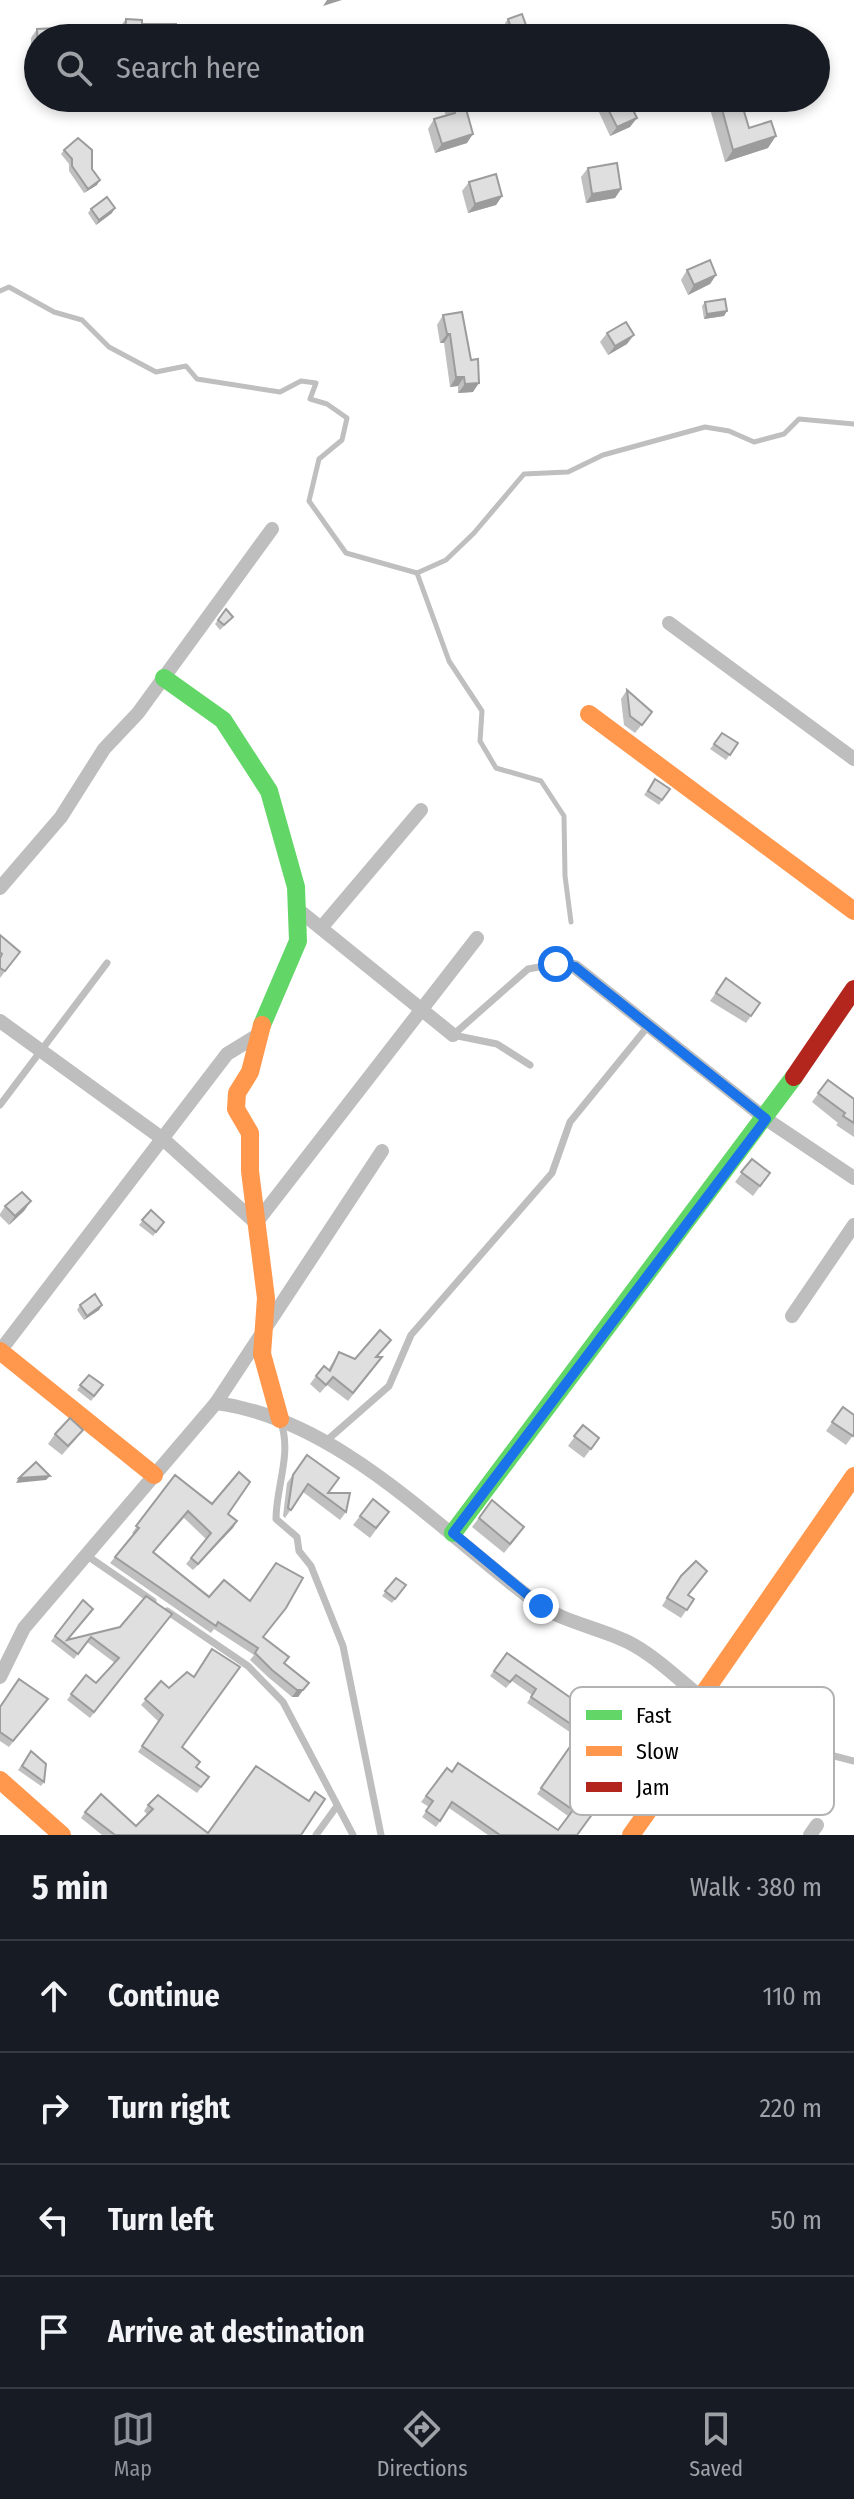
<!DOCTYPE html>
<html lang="en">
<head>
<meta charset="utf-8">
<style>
	body { margin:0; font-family:"Fira Sans Condensed",sans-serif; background:#242831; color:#f1f3f6 }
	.stop { position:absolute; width:24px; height:24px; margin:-18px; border:6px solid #1a73e8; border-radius:50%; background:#fff }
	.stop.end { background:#1a73e8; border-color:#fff; box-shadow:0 2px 8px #0008 }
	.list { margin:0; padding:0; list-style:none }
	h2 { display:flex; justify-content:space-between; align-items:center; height:104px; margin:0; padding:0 32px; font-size:34px }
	h2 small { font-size:26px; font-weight:400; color:#9ea1a6 }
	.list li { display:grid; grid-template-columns:52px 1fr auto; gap:24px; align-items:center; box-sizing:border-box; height:112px; padding:0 32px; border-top:2px solid #363941 }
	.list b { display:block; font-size:30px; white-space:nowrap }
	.list em { font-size:26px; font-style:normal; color:#9ea1a6 }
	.icon { flex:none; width:44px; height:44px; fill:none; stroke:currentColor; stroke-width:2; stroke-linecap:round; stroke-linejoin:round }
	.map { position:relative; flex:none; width:854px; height:1835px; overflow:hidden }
	.search { position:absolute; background:#171b24; box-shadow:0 4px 12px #0003; left:24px; right:24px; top:24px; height:88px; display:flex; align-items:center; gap:20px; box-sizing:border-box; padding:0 28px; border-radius:44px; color:#9ea1a6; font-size:30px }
	.sheet { height:552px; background:#171b24 }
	nav { display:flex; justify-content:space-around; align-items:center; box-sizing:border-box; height:112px; border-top:2px solid #363941; background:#171b24; font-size:22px; color:#9ea1a6 }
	nav a { display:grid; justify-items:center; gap:4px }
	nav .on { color:#8c9099 }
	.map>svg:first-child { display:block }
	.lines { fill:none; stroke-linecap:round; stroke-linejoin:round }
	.stream { stroke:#bfbfbf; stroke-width:5 }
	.lane { stroke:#bebebe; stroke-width:7 }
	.street { stroke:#bebebe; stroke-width:14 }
	.fast { stroke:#63d668; stroke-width:18 }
	.slow { stroke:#ff974d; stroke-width:18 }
	.jam { stroke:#b3261e; stroke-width:18 }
	.wall { fill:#c0c0c0 }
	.shaded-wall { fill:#9c9c9c }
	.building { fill:#dfdfdf; stroke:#9c9c9c; stroke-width:2 }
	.route { stroke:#1a73e8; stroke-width:10 }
	.key { fill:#fff; stroke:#b2b2b2; stroke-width:2 }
	.key-label { font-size:22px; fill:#000 }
</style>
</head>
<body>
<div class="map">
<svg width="854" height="1835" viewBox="0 0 854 1835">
	<rect width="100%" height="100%" fill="#fff"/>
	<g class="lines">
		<g class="stream">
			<path d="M0 291 9 287 54 312 82 320 109 347 156 372 186 366 197 379 280 392 301 381 316 383 310 399 327 404 347 418 342 440 319 459 309 501 346 553 417 573 446 560 474 533 524 474 568 472 603 455 705 427 729 431 754 442 784 434 799 419 854 424"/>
			<path d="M417 573 449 661 482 711 480 741 496 768 541 781 564 816 565 876 571 922"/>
		</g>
		<g class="lane">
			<path d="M453 1035 528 969 556 964 575 967"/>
			<path d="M453 1035 497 1044 530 1065"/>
			<path d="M0 1105 107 963"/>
			<path d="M281 1423C292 1454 276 1487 276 1519L297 1537 299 1551 311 1566 343 1646 381 1835"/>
			<path d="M325 1442 389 1386 411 1335 552 1173 570 1122 649 1025"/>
			<path d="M86 1555 153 1601"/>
			<path d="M167 1611 248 1666 283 1702 353 1835"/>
			<path d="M702 1697 784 1743 854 1761"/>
			<path d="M316 1835 337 1806"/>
		</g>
		<g class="street">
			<path d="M669 623 854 759"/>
			<path d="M0 888 61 817 104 749 138 713 272 529"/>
			<path d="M296 908 453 1035"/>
			<path d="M321 928 421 810"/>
			<path d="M575 967 766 1119 854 1178"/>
			<path d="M0 1021 163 1139 256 1223 477 938"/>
			<path d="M792 1316 854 1225"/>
			<path d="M0 1351 227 1054 258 1035"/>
			<path d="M216 1403C340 1419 442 1533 538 1604 563 1622 600 1628 628 1642 654 1655 678 1679 701 1697"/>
			<path d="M0 1677 24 1628 216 1403 382 1151"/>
			<path d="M810 1835 817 1825"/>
		</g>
		<g class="fast">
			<path d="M164 678 223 720 269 791 296 887 298 941 262 1025"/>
			<path d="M453 1533 794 1077"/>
		</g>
		<g class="slow">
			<path d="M589 714 854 911"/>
			<path d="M262 1025 250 1072 237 1093 236 1109 250 1133V1171L266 1298 262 1354 280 1419"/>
			<path d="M0 1351 154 1475"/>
			<path d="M0 1780 62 1835"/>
			<path d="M631 1835 683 1762 701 1697 854 1476"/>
		</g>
		<path class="jam" d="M794 1077 854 989"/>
	</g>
	<g class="wall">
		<path d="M126 19 142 24 176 38H119V28Z"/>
		<path d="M508 19 528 31 525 36 519 38H510L505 23Z"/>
		<path d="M37 29 38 62H31V38Z"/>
		<path d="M440 98H476L474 101 465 105 467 143 435 153 428 129 434 119 446 116Z"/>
		<path d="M707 98H740L749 128 768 148 725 162Z"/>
		<path d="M604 101 638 108 634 113 630 127 610 136 598 110Z"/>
		<path d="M64 150 92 169 97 185 84 193 69 171V164L61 154Z"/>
		<path d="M588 168 621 189 615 198 586 203 581 177Z"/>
		<path d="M469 182 502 196 496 205 468 213 462 191Z"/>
		<path d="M91 209 112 213 96 225 88 213Z"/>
		<path d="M687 270 716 275 710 284 688 295 681 280Z"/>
		<path d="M705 302 727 311 724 316 704 319 702 306Z"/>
		<path d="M443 315 471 360 473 392 458 393V386L450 387 444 343H440L437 325Z"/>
		<path d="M607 333 627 344 608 355 600 342Z"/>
		<path d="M226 609 233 617 220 630 215 624Z"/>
		<path d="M627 690 652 712 635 733 624 725 621 699Z"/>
		<path d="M738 743 726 760 710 749 714 744Z"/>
		<path d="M655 779 670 789 659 805 644 795Z"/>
		<path d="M0 936 20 952 0 978Z"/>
		<path d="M726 978 760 1003 746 1023 710 1001Z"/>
		<path d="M828 1080 854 1099V1137L836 1125 838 1123 812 1102Z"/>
		<path d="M752 1159 770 1173 753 1196 735 1182Z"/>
		<path d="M31 1201 24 1211 9 1225 0 1216V1214L5 1206Z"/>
		<path d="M151 1210 164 1222 153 1236 139 1225Z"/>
		<path d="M80 1305H102L99 1310 84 1320 77 1310Z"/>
		<path d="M385 1347 377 1357 376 1365 348 1401 327 1385 320 1393 310 1384 316 1376 328 1370 339 1352 355 1359Z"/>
		<path d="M89 1375 103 1385 91 1401 77 1390Z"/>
		<path d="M843 1407 854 1434 846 1445 826 1431Z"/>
		<path d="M583 1425 599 1438 584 1458 568 1446Z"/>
		<path d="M55 1434 76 1439 62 1455 48 1444Z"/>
		<path d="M307 1455 328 1493 346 1512 340 1520 303 1492 285 1518 283 1516 287 1483Z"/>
		<path d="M175 1475 237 1521 193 1570 186 1564 206 1539 184 1518 153 1552 263 1637 284 1663 309 1683 298 1697H292L268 1677 250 1660 254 1655 214 1629 211 1633 110 1563 134 1534 132 1533Z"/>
		<path d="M373 1499 389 1512 370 1538 353 1525Z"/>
		<path d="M492 1500 518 1536 504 1553 472 1527Z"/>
		<path d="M396 1578 406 1585 392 1603 382 1596Z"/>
		<path d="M675 1584 694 1599 681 1618 662 1606Z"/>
		<path d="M172 1614 90 1718 67 1700 86 1675 96 1683 115 1663 87 1642 74 1659 51 1641 55 1636 68 1640Z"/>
		<path d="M507 1653 577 1705 642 1746 577 1835H488L449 1808 436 1827 422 1817 429 1807 421 1802 447 1768 558 1830 568 1816 537 1794 577 1737 527 1703 532 1695 512 1681 506 1688 490 1676Z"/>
		<path d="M161 1681 182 1748 196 1767 209 1777 197 1793 138 1752 159 1722 141 1705Z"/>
		<path d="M43 1705 9 1747 0 1741V1707Z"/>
		<path d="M31 1751 44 1782 41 1786 18 1770Z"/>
		<path d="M148 1805 208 1833 301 1835H102L81 1818 85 1812 136 1826 147 1814 144 1811Z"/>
	</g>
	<g class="shaded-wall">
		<path d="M327 0H342L323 6Z"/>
		<path d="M528 31 525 36 519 38H513L514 36Z"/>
		<path d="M38 53V62H31Z"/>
		<path d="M463 98H476L474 101 456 108Z"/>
		<path d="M637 118 630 127 610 136 617 127Z"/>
		<path d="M473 134 467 143 435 153 442 144Z"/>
		<path d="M776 136 768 148 725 162 733 150Z"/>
		<path d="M100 180 97 185 84 193 88 189Z"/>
		<path d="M621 189 615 198 586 203 592 194Z"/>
		<path d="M502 196 496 205 468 213 475 204Z"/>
		<path d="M115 208 112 213 96 225 99 220Z"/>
		<path d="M716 275 710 284 688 295 694 285Z"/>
		<path d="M727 311 724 316 704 319 707 314Z"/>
		<path d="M447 334H450L444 343H440Z"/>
		<path d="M634 335 627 344 608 355 615 346Z"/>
		<path d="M456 377H464L458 386 450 387Z"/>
		<path d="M479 383 473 392 458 393 465 384Z"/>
		<path d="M31 1201 24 1211 9 1225 15 1216Z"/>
		<path d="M102 1305 99 1310 84 1320 87 1316Z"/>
		<path d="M50 1476 46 1480 16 1483 19 1478Z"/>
		<path d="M237 1521 233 1528 193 1570 198 1564Z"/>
		<path d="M297 1690H303L298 1697H292Z"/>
	</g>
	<g class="building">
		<path d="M522 14 528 31 514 36 508 19Z"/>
		<path d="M126 19 142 20V24H176V38H125Z"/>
		<path d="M57 28V38H38V53L37 29Z"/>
		<path d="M285 31 287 38H260Z"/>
		<path d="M722 33 723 38H705Z"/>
		<path d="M450 98H463L473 134 442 144 434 119 455 113Z"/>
		<path d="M610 98H630L638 108 633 110 637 118 617 127 604 101Z"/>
		<path d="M719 98H740L749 128 771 121 776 136 733 150Z"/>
		<path d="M78 138 92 150V169L100 180 88 189 72 166V159L64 150Z"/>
		<path d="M617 163 621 189 592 194 588 168Z"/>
		<path d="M496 174 502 196 475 204 469 182Z"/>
		<path d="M107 197 115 208 99 220 91 209Z"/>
		<path d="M710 260 716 275 694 285 687 270Z"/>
		<path d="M725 299 727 311 707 314 705 302Z"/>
		<path d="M462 312 471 360 478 359 479 383 465 384 464 377H456L450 334H447L443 315Z"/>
		<path d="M626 322 634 335 615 346 607 333Z"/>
		<path d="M226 609 233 617 224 625 218 620Z"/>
		<path d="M627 690 652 712 642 725 630 716Z"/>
		<path d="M722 733 738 743 730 755 714 744Z"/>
		<path d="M655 779 670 789 662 800 648 791Z"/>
		<path d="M0 935 20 952 5 971 0 968V958L2 954 0 952Z"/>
		<path d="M726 978 760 1003 751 1016 716 993Z"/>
		<path d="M828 1080 854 1099V1123L843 1116 845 1113 818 1093Z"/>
		<path d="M752 1159 770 1173 760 1186 741 1172Z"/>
		<path d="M22 1192 31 1201 15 1216 5 1206Z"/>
		<path d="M151 1210 164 1222 156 1232 142 1220Z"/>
		<path d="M95 1294 102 1305 87 1316 80 1305Z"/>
		<path d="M380 1330 391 1340 376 1357H382L353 1393 333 1377 326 1385 316 1376 324 1366 330 1371 339 1352 355 1359Z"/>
		<path d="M89 1375 103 1385 94 1396 80 1385Z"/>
		<path d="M843 1407 854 1415V1434L853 1436 832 1422Z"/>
		<path d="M70 1418 83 1430 68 1446 55 1434Z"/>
		<path d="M583 1425 599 1438 591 1449 574 1436Z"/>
		<path d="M307 1455 339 1478 328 1493H350L346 1512 308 1484 291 1510 288 1508 293 1475Z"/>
		<path d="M36 1462 50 1476 19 1478Z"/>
		<path d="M239 1472 250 1482 228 1514 237 1521 198 1564 191 1558 211 1533 188 1511 153 1552 209 1597 224 1580 250 1601 276 1563 303 1578 286 1608 263 1637 289 1657 284 1663 309 1683 303 1690H297L272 1670 255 1653 258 1648 218 1622 216 1626 115 1557 139 1528 136 1526 175 1475 212 1504Z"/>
		<path d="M373 1499 389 1512 376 1528 360 1516Z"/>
		<path d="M492 1500 524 1527 510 1544 479 1518Z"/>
		<path d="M696 1561 707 1571 688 1595 694 1599 687 1610 667 1598 681 1576Z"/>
		<path d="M396 1578 406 1585 395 1599 385 1591Z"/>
		<path d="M146 1596 172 1614 94 1712 71 1694 86 1675 96 1683 119 1658 91 1637 78 1654 55 1636 83 1600 93 1609 67 1640 120 1627Z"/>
		<path d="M212 1649 240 1667 182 1747 200 1762 196 1767 209 1777 201 1787 142 1746 163 1715 145 1699 161 1681 169 1688 187 1672 194 1677Z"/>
		<path d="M507 1653 578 1703 577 1705 642 1746 577 1835H500L452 1802 440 1821 426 1811 433 1801 426 1796 447 1768 452 1772 458 1763 558 1830 573 1810 541 1788 581 1731 531 1697 536 1689 516 1675 510 1682 494 1671Z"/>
		<path d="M19 1679 48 1699 13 1741 0 1732V1707Z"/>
		<path d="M31 1751 46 1764 44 1782 22 1766Z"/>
		<path d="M256 1766 309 1801 315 1792 325 1799 301 1835H115L85 1812 101 1794 136 1826 153 1809 148 1805 158 1795 208 1833Z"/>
	</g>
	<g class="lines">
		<path class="route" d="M541 1606 453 1533 766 1119 575 967 556 964"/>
	</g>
	<rect x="570" y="1687" width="264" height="128" rx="12" class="key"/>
	<rect x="586" y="1710" width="36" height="10" fill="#63d668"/>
	<rect x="586" y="1746" width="36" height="10" fill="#ff974d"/>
	<rect x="586" y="1782" width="36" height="10" fill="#b3261e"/>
	<g class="key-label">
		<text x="636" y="1723">Fast</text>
		<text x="636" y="1759">Slow</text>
		<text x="636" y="1795">Jam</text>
	</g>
</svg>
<div class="stop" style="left:556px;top:964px"></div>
<div class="stop end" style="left:541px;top:1606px"></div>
<div class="search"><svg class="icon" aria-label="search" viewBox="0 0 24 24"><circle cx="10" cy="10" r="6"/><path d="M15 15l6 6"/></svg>Search here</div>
</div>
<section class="sheet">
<h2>5 min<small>Walk · 380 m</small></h2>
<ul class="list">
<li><svg class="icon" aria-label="ahead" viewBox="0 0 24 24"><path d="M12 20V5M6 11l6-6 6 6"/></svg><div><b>Continue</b></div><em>110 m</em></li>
<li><svg class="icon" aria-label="right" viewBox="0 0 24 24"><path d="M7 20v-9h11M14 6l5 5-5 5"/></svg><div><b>Turn right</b></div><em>220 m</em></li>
<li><svg class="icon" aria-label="left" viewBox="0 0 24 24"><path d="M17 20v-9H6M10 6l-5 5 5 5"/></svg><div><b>Turn left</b></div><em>50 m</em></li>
<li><svg class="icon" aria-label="arrive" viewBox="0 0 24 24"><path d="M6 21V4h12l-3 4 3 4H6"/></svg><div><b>Arrive at destination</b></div></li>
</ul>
</section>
<nav>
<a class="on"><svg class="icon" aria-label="map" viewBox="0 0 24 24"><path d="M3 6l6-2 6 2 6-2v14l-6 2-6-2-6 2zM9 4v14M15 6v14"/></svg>Map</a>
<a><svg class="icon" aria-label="directions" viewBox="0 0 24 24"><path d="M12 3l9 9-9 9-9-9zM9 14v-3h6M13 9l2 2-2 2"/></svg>Directions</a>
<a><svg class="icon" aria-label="saved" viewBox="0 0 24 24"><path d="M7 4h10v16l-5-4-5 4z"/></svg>Saved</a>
</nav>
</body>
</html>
